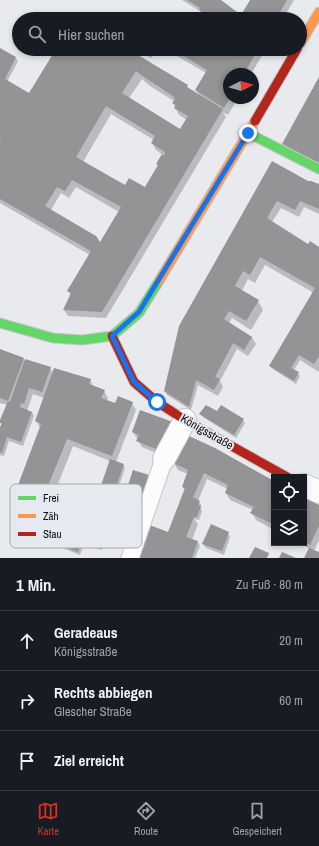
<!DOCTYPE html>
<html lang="de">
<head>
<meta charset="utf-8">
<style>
	body { margin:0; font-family:"Archivo Narrow",sans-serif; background:#20242c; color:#f1f3f6 }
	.controls { position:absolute; right:12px; bottom:12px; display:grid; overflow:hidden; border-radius:0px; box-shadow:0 2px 6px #0003 }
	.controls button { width:36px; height:36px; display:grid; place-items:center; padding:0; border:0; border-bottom:1px solid #363941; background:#171b24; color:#f1f3f6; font:20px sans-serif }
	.compass { position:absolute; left:223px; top:68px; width:36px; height:36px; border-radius:50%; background:#171b24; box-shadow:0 2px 6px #0003; rotate:85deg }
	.stop { position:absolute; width:12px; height:12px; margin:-9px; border:3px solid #1a73e8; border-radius:50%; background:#fff }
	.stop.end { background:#1a73e8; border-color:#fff; box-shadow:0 1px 4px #0008 }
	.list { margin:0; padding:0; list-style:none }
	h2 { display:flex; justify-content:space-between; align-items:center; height:52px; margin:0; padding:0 16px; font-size:17px }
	h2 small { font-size:13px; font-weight:400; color:#9ea1a6 }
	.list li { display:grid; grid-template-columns:26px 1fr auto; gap:12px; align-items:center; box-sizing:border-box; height:60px; padding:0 16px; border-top:1px solid #363941 }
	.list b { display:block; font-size:15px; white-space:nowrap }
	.list p { margin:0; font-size:13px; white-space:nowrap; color:#9ea1a6 }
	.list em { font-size:13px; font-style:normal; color:#9ea1a6 }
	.icon { flex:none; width:22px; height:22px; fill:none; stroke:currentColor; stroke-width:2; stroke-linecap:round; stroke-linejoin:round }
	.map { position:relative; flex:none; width:319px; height:558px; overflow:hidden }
	.search { position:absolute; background:#171b24; box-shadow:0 2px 6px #0003; left:12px; right:12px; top:12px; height:44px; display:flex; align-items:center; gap:10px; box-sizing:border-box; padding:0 14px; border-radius:22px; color:#9ea1a6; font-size:15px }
	.sheet { height:232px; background:#171b24 }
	nav { display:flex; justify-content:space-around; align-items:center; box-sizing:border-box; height:56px; border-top:1px solid #363941; background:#171b24; font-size:11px; color:#9ea1a6 }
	nav a { display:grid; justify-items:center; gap:2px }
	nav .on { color:#d93025 }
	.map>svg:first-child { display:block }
	.shadow { fill:#0003; fill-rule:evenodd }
	.building { fill:#949497; fill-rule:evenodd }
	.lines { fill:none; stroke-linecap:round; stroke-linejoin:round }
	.lane-casing { stroke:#c6c6c9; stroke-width:19 }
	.street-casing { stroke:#c6c6c9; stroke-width:24 }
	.fast-casing { stroke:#c6c6c9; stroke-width:11 }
	.slow-casing { stroke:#c6c6c9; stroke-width:11 }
	.jam-casing { stroke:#c6c6c9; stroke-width:11 }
	.lane { stroke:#fcfcfc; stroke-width:17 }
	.street { stroke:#fcfcfc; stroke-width:22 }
	.fast { stroke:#63d668; stroke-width:9 }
	.slow { stroke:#ff974d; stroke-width:9 }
	.jam { stroke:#b3261e; stroke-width:9 }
	.route { stroke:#1a73e8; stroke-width:5 }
	.labels { text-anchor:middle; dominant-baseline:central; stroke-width:4; stroke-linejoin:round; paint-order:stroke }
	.street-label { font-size:12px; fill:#0f1012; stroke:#e7e9f0 }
	.key { fill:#e7e9f0; stroke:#a6a8ad; stroke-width:1 }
	.key-label { font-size:11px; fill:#0f1012 }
</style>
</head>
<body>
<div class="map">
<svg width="319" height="558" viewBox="0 0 319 558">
	<rect width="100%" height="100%" fill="#e9eaee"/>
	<g class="shadow">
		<path d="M182 0H219L241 17 251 0H294L283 19H194L200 18 203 13Z"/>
		<path d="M146 16 151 19H144Z"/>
		<path d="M0 49 15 57 18 61 7 82 29 94 58 49H126L186 86 188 89 200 96 196 90 206 73 165 49H266L251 74H229V98H238L228 115 223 112 226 117 106 318 68 316 64 310 71 295 68 291 90 255 0 203ZM142 79 150 86 174 101 173 103 179 115 187 120 180 130 129 98ZM111 114 154 140 152 143 156 150 163 155 157 164 158 166 145 188 125 186 83 162ZM76 187 119 212 100 244 51 210 61 193 69 198Z"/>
		<path d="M136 49H157L151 58Z"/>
		<path d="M307 182 319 186V214L304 207 299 217 281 208 272 222 308 245 319 248V372L300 360 294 370 298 373 300 376 296 384 273 369 270 366 314 293 265 265 255 283 248 279 242 291 258 301 263 310 251 330 232 318 229 323 252 337 256 344 248 356 237 349 220 381 223 387 218 396 198 385 191 410 167 395 165 391 249 205Z"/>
		<path d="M0 350 23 359 25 362 50 368 53 373 90 380 94 387 104 391 108 398 107 401 116 404 132 403 136 410 116 462 123 465 125 468 118 489 127 492 148 476 150 480 137 522 97 510 95 506 110 461 73 446 47 512 86 528 87 530 103 536 106 539 102 550 84 544 80 555 37 538 35 541 17 534 12 526 18 509 13 501 40 428 36 421 44 398 33 394 27 411 32 412 34 416 23 446 9 441 4 456 0 455V430L2 425 0 422 7 405 0 403Z"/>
		<path d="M141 411 165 457 142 447 133 432Z"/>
		<path d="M217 412 243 420 245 423 236 438 203 417 201 414Z"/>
		<path d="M174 463 274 482V530L256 520 252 513 253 510 230 500 226 493 228 489 207 479 198 501 201 505V508L202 511 199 520 194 519 198 524 192 540 198 542 200 546 195 558H137L168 533 185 491 183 487 188 474 178 470Z"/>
		<path d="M304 498 319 506V540L314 551 319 553V558H305L310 549 299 543H304Z"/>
		<path d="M228 533 230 537 224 555 206 548 203 544Z"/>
	</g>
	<g class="building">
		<path d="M187 0H221L241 15 250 0H287L276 19H193L196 14 200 16 202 12 199 10 200 8Z"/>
		<path d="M0 48 16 57 5 79 29 93 56 49H128L188 85 187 87 223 109 102 312 63 310 71 293 67 291 91 251 0 199V140L1 139 0 138ZM136 71 144 77 173 96 175 99 172 103 176 105 174 108 188 116 180 129 122 93ZM106 106 155 136 151 143 165 152 164 156 162 154 156 164 158 165 145 187 129 178 125 185 76 157ZM72 180 121 207 100 242 96 236 45 206 57 187 65 191Z"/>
		<path d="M139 49H153L149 55Z"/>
		<path d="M172 49H258L244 74H229V98H230L224 108 195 90 207 70Z"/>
		<path d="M319 77V164L282 144Z"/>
		<path d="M272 161 308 181H311L319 184V209L300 201 295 210 277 201 267 218 308 244 310 241 319 247V356L314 364 299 355 291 368 299 372 294 381 269 366 315 288 260 257 250 275 243 271 235 286 259 300 246 321 229 311 224 319 252 337 244 350 233 343 215 377 220 379 214 390 196 380 189 407 164 391 179 326Z"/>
		<path d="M0 349 24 358 8 401 0 398Z"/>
		<path d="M25 359 51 367 42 392 29 388 24 404 21 403 20 407 32 412 21 442 7 437 2 453 0 452V427L2 423H0V420L8 401 10 402Z"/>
		<path d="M54 368 91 379 89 384 105 390 101 398 115 403 118 396 133 402 112 456 67 439 39 508 87 527 86 529 104 535 100 547 82 541 78 552 11 526 20 503 12 501 41 424 35 421Z"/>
		<path d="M206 405 217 411 221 405 244 419 234 435 199 414Z"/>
		<path d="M140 410 173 422 161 451 136 441 139 435 132 432Z"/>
		<path d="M187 435 215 448 274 481V525L250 513 254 507 225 493 228 485 204 473 193 497 200 501 198 505 201 506 197 517H194L186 537 198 541 192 558H136L147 524 168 532 185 488 182 487 188 470 173 463Z"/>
		<path d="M110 459 124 464 116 487 126 491 133 470 149 475 135 519 94 506Z"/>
		<path d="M304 497 319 505V526L310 545 304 542Z"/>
		<path d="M211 524 229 532 222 551 202 544Z"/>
		<path d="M255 547 269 553 267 558H249Z"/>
		<path d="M309 548 319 552V558H304Z"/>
		<path d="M282 552 296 558H279Z"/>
	</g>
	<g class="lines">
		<defs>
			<path id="lane" d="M130 558 164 459"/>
			<g id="street">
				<path d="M164 459 185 420"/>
				<path d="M304 485 319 492"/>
			</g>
			<g id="fast">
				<path d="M248 133 319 169"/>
				<path d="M0 323 53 338 82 340 112 336 139 313 159 281"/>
			</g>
			<g id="slow">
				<path d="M300 44 319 12"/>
				<path d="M159 281 255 121"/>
			</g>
			<g id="jam">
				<path d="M255 121 297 49"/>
				<path d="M112 336 134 382 157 402 185 420 287 477"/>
			</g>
		</defs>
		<use href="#lane" class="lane-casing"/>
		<use href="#street" class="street-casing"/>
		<use href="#fast" class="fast-casing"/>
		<use href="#slow" class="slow-casing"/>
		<use href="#jam" class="jam-casing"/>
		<use href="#lane" class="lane"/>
		<use href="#street" class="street"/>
		<use href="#fast" class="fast"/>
		<use href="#slow" class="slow"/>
		<use href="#jam" class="jam"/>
	</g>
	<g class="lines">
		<path class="route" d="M157 402 134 382 112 336 139 312 248 133"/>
	</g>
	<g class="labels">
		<g class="street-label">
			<text transform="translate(207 432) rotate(30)">Königsstraße</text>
		</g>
	</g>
	<rect x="10" y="484" width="132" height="64" rx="6" class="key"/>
	<rect x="18" y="496" width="18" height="4" fill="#63d668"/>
	<rect x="18" y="514" width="18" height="4" fill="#ff974d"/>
	<rect x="18" y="532" width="18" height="4" fill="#b3261e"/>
	<g class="key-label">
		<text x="43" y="502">Frei</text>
		<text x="43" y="520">Zäh</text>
		<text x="43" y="538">Stau</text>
	</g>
</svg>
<div class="controls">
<button><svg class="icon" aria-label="locate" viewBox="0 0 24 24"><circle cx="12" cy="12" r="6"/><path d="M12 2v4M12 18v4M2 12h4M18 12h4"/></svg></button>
<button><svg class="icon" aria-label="layers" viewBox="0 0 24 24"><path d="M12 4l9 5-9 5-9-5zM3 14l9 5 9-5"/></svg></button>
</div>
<svg class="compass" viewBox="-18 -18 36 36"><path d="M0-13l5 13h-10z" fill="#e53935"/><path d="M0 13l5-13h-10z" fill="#9ea1a6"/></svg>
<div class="stop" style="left:157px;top:402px"></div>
<div class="stop end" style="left:248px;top:133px"></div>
<div class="search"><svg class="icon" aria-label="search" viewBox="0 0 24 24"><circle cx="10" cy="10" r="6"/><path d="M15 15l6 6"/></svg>Hier suchen</div>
</div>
<section class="sheet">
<h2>1 Min.<small>Zu Fuß · 80 m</small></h2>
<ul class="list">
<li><svg class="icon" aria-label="ahead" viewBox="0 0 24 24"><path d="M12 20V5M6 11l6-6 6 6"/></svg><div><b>Geradeaus</b><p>Königsstraße</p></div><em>20 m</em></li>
<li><svg class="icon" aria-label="right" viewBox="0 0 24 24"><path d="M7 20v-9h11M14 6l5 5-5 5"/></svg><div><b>Rechts abbiegen</b><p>Glescher Straße</p></div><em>60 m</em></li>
<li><svg class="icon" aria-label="arrive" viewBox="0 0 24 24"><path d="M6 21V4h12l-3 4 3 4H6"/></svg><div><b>Ziel erreicht</b></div></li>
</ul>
</section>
<nav>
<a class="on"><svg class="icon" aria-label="map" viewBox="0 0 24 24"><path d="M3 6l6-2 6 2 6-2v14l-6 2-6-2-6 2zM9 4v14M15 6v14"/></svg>Karte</a>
<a><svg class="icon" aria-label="directions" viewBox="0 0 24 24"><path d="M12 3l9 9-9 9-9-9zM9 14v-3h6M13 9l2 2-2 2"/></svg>Route</a>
<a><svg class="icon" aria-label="saved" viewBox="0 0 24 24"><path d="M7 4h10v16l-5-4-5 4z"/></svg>Gespeichert</a>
</nav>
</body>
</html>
